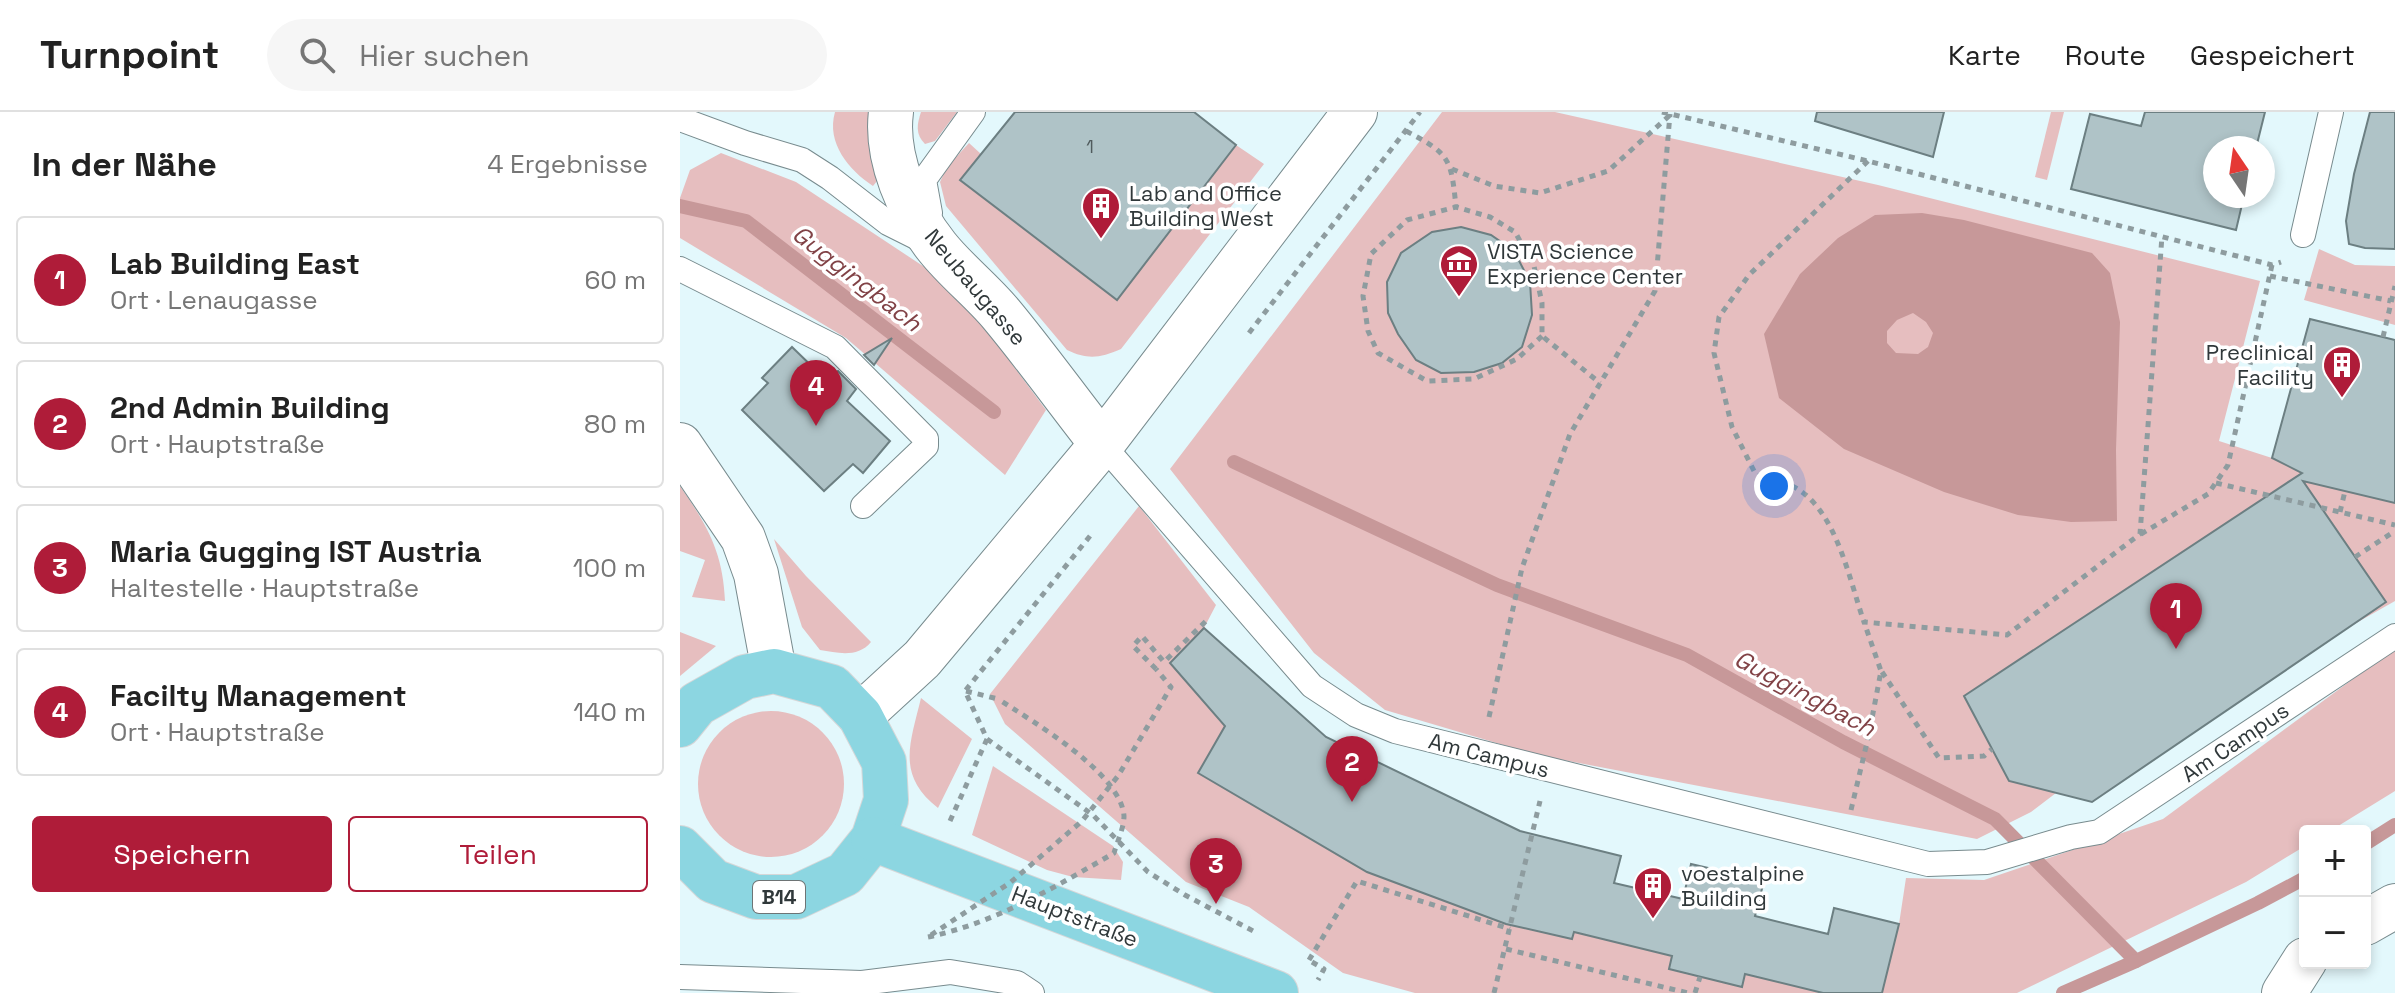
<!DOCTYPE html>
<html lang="de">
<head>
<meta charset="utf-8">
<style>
	body { margin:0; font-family:"Space Grotesk",sans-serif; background:#f6f6f6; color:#222 }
	.controls { position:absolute; right:24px; bottom:24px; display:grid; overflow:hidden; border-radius:8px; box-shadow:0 4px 12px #0003 }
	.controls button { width:72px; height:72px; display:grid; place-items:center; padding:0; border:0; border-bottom:2px solid #e0e0e0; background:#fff; color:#222; font:40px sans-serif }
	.compass { position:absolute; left:1523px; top:24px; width:72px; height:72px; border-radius:50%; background:#fff; box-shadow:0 4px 12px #0003; rotate:347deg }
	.you { position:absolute; left:1094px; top:374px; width:28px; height:28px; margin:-20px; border:6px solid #fff; border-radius:50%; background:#1a73e8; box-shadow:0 0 0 12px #1a73e833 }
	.badge { display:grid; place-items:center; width:52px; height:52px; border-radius:50%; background:#af1c39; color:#fff; font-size:26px; font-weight:700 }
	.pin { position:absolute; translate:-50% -66px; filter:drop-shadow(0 2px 4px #0008) }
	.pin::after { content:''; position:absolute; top:42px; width:28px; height:24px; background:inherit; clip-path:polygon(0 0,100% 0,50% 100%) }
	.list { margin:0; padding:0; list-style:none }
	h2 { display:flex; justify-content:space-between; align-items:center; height:104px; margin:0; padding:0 32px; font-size:34px }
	h2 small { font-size:26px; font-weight:400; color:#767676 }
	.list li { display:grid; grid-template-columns:52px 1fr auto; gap:24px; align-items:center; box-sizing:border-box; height:128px; margin:0 16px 16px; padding:0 16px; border:2px solid #e0e0e0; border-radius:8px }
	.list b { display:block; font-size:30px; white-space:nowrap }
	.list p { margin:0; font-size:26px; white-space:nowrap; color:#767676 }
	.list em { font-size:26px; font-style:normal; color:#767676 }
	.actions { display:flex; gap:16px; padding:24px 32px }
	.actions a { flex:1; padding:18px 0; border:2px solid #af1c39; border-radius:8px; text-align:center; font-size:28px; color:#af1c39 }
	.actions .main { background:#af1c39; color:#fff }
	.icon { flex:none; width:44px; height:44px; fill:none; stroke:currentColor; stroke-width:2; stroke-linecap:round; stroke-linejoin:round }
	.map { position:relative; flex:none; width:1715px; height:881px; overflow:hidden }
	header { display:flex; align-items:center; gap:48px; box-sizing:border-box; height:112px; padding:0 40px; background:#fff; border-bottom:2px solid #e0e0e0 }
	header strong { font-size:38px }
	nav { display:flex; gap:44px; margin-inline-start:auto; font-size:28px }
	.search { width:560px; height:72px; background:#f6f6f6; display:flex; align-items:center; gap:20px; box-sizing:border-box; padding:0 28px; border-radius:44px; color:#767676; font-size:30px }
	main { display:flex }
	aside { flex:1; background:#fff }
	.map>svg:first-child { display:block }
	.green { fill:#e6bebf }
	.water { fill:#c79899; fill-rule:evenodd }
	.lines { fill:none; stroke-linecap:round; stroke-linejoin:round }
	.stream { stroke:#c79899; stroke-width:14 }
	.building { fill:#afc3c7; stroke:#6c7f82; stroke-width:2 }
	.lane-casing { stroke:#788b8e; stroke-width:26 }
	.street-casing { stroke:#788b8e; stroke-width:46 }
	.primary-casing { stroke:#d6d7d8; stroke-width:46 }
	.path { stroke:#8e9c9f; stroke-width:5; stroke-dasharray:6 6; stroke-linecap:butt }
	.lane { stroke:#fff; stroke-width:24 }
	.street { stroke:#fff; stroke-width:44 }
	.primary { stroke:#8cd6e1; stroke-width:44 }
	.path-bridge { stroke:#8e9c9f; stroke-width:5; stroke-dasharray:6 6; stroke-linecap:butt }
	.labels { text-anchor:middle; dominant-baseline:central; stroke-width:7; stroke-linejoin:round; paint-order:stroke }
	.number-label { font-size:18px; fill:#505b5d }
	.shield { fill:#fff; stroke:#6e7475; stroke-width:2 }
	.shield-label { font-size:20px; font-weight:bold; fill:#30383a }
	.poi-label { font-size:22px; fill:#30383a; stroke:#fff; text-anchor:start }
	.street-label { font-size:22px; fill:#30383a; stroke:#fff }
	.water-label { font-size:24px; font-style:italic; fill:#814246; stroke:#fff }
</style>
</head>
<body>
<header>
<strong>Turnpoint</strong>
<div class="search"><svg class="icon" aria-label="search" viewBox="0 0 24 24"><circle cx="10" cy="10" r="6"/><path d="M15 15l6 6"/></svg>Hier suchen</div>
<nav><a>Karte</a><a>Route</a><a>Gespeichert</a></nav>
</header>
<main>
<aside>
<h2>In der Nähe<small>4 Ergebnisse</small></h2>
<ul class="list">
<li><span class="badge">1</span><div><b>Lab Building East</b><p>Ort · Lenaugasse</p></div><em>60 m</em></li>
<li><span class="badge">2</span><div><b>2nd Admin Building</b><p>Ort · Hauptstraße</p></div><em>80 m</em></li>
<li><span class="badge">3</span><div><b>Maria Gugging IST Austria</b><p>Haltestelle · Hauptstraße</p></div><em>100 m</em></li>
<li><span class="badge">4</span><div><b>Facilty Management</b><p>Ort · Hauptstraße</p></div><em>140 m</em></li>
</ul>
<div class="actions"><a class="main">Speichern</a><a>Teilen</a></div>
</aside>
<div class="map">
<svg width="1715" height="881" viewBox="0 0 1715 881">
	<rect width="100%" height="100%" fill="#e3f8fc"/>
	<g class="green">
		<path d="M155 0H190L191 39 197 69 193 74C169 58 146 31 155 0Z"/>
		<path d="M241 0H277L255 29 245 32C235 22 237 12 241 0Z"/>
		<path d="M762 0H875L1198 73 1580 169 1539 329 1592 346 1651 375 1715 391V489L1376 681 1351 700 1297 727 857 643 705 598 634 541 490 357Z"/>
		<path d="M1371 0H1384L1367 68 1355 65Z"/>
		<path d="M289 31 301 42 281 67 556 33 584 52 441 237C420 246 408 248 387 238L266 94 260 70 267 55Z"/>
		<path d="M41 41 116 70 258 164 315 229 366 298 325 363 166 226 0 126V86L10 58Z"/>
		<path d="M1639 137 1675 153 1715 154V213L1624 188Z"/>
		<path d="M0 374C27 413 43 440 45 489L12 485 25 448 0 439Z"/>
		<path d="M459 394 536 493 524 516 490 551 545 614 518 661 687 760 820 810 891 827 894 820 992 844 989 857 1065 862 1143 881H735L663 861 569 795 506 770 325 612 310 582Z"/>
		<path d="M94 427 126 464 191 530C178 546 158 541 140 538L122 515Z"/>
		<path d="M0 520 36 534 0 564Z"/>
		<path d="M1715 536V679L1650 719H1625V734L1566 770 1337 881H1202L1219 812 1226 766 1304 768 1483 707Z"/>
		<path d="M241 586 292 627 258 696C216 663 230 632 241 586Z"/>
		<circle cx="91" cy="672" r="73"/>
		<path d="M313 654 433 734 443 750 441 768 393 765 367 758 292 723Z"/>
	</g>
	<path class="water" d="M1242 101 1284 108 1412 141 1430 161 1440 210 1436 338 1437 409 1391 410 1338 403 1264 380 1164 337 1099 286 1084 222 1120 162 1158 126 1195 103ZM1233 201 1246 210 1253 221 1248 235 1238 242 1216 241 1207 231V219L1217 208Z"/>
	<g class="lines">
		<g class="stream">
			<path d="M0 94 66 109 314 300"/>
			<path d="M554 350 817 473 1007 543 1163 630 1315 707 1456 849 1578 791 1625 766"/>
			<path d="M1685 732 1715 713"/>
			<path d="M1383 881 1456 849"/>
		</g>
	</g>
	<g class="building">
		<path d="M335 0H514L556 33 437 188 280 68Z"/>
		<path d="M1137 0H1264L1253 45 1135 9Z"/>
		<path d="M1465 0H1585L1576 36H1535V84H1564L1556 118 1391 77 1410 2 1461 14Z"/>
		<path d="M1690 0H1715V137L1685 136 1669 132 1666 109 1674 62Z"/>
		<path d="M781 115 811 123 834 139 850 170 852 203 842 235 822 251 794 260 761 261 736 248 718 222 708 201 707 170 721 141 752 120Z"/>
		<path d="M1630 207 1715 228V391L1623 369 1706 490 1412 690 1329 669 1284 584 1622 361 1592 346Z"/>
		<path d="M212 226 194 253 184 243Z"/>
		<path d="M112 235 145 267 158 259 176 277 167 289 210 329 183 361 173 352 144 379 62 298 88 271 82 266Z"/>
		<path d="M524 516 646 625 840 719 941 744 934 771 1003 787 1011 752 1084 769 1075 804 1148 822 1154 796 1219 812 1202 881H1143L1065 862 1062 875 989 857 992 844 894 820 892 827 826 812 687 760 518 661 545 614 490 551Z"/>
	</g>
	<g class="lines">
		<defs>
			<g id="lane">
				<path d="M0 7 65 31 122 48 150 66 208 111 246 130"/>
				<path d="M250 101 244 68 293 0"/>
				<path d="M1623 123 1651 0"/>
				<path d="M0 157 155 235 246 327V334L183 394"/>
				<path d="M422 332 632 574 676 603 715 619 1248 752 1307 750 1391 725 1419 720 1715 524"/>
				<path d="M0 865 182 871 270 860 337 871 352 881"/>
			</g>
			<g id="street">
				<path d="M211 0C205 46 229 100 257 135 276 159 301 178 321 202 356 244 388 289 422 332"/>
				<path d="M0 333 63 426 76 462 94 559"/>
				<path d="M180 604 242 547 422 332 675 0"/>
				<path d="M1685 811 1715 794"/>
				<path d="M1604 881 1625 848"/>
			</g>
			<g id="primary">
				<path d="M0 613 17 592 65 565 94 559 152 575 180 604 204 650 206 688 193 727 165 762 116 785H76L33 769 0 736"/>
				<path d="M193 727 596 881"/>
			</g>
		</defs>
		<use href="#lane" class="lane-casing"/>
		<use href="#street" class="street-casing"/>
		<use href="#primary" class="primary-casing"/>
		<g class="path">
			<path d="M982 0 1188 49 1592 153 1601 150"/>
			<path d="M726 19C770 42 771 46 776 95"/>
			<path d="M1188 49 1069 163 1039 205 1034 241 1052 315 1076 363C1087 366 1101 368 1112 374 1156 395 1169 467 1184 510L1327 523 1460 422 1482 124"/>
			<path d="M772 57 814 74 860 81 928 59 990 3"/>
			<path d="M1590 164 1711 189"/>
			<path d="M569 221 740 0"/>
			<path d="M862 224 837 247 794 267 747 269 698 241 688 219 683 184 691 142 727 108 776 95 810 105 835 120 854 154 862 191V224L920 271"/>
			<path d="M1703 225 1715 174"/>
			<path d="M1536 371 1715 413"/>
			<path d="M1660 400 1665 379"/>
			<path d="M1461 422 1528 382 1548 353 1592 153"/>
			<path d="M1675 445 1715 419"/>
			<path d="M476 557 453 534 462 524 484 550 527 508"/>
			<path d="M1202 560 1259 646 1304 644 1312 637"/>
			<path d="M286 579 318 587"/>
			<path d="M809 605 842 456 890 322 975 179 990 2"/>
			<path d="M307 627 413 703 468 760 505 783 577 821"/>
			<path d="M1171 698 1189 622 1201 559 1184 510"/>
			<path d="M270 709 307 627 285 579 410 424"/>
			<path d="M826 837 1008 881"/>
			<path d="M629 848 677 769 830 817"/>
			<path d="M632 850 644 857 638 868"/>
			<path d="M814 881 860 689"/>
			<path d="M1015 881 1020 865"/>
		</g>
		<use href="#lane" class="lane"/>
		<use href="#street" class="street"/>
		<use href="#primary" class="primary"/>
		<g class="path-bridge">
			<path d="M251 823 331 770 402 709 438 664 491 575 476 557"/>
			<path d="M248 825C315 811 375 775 434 741 437 730 444 716 444 704 441 661 352 609 318 587"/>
		</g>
	</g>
	<defs>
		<symbol id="building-pin" viewBox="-11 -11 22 30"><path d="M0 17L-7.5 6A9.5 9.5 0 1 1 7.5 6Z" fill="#af1c39" stroke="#fff"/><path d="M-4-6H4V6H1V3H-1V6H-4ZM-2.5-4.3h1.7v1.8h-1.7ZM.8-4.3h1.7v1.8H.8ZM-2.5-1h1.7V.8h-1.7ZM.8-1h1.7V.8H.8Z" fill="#fff"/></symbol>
		<symbol id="museum-pin" viewBox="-11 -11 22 30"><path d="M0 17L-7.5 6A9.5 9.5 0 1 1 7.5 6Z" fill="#af1c39" stroke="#fff"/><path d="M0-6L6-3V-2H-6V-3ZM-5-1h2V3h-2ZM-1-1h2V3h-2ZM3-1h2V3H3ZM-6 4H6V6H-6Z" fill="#fff"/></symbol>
	</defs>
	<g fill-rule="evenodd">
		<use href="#building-pin" x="399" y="72" width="44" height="60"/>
		<use href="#museum-pin" x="757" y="130" width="44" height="60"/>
		<use href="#building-pin" x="1640" y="231" width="44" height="60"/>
		<use href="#building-pin" x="951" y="752" width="44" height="60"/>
	</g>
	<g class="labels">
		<g class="number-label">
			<text x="410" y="34">1</text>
		</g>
		<rect class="shield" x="73" y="769" width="52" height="32" rx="6"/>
		<g class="shield-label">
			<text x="99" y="785">B14</text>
		</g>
		<g class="poi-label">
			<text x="449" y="81">Lab and Office<tspan x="449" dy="25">Building West</tspan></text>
			<text x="807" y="139">VISTA Science<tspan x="807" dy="25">Experience Center</tspan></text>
			<text x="1634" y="240" text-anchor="end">Preclinical<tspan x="1634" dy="25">Facility</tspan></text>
			<text x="1001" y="761">voestalpine<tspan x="1001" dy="25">Building</tspan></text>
		</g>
		<g class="street-label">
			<text transform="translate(296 175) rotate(50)">Neubaugasse</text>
			<text transform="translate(1555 630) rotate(-34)">Am Campus</text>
			<text transform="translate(809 643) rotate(14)">Am Campus</text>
			<text transform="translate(395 804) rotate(21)">Hauptstraße</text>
		</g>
		<g class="water-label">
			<text transform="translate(177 166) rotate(38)">Guggingbach</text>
			<text transform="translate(1125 581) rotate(28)">Guggingbach</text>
		</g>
	</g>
</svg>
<div class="controls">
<button>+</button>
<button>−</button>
</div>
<svg class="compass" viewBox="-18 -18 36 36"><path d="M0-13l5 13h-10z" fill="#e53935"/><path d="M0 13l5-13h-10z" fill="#767676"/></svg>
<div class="you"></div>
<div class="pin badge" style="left:1496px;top:537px">1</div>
<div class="pin badge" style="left:672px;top:690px">2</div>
<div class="pin badge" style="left:536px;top:792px">3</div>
<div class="pin badge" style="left:136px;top:314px">4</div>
</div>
</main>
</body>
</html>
